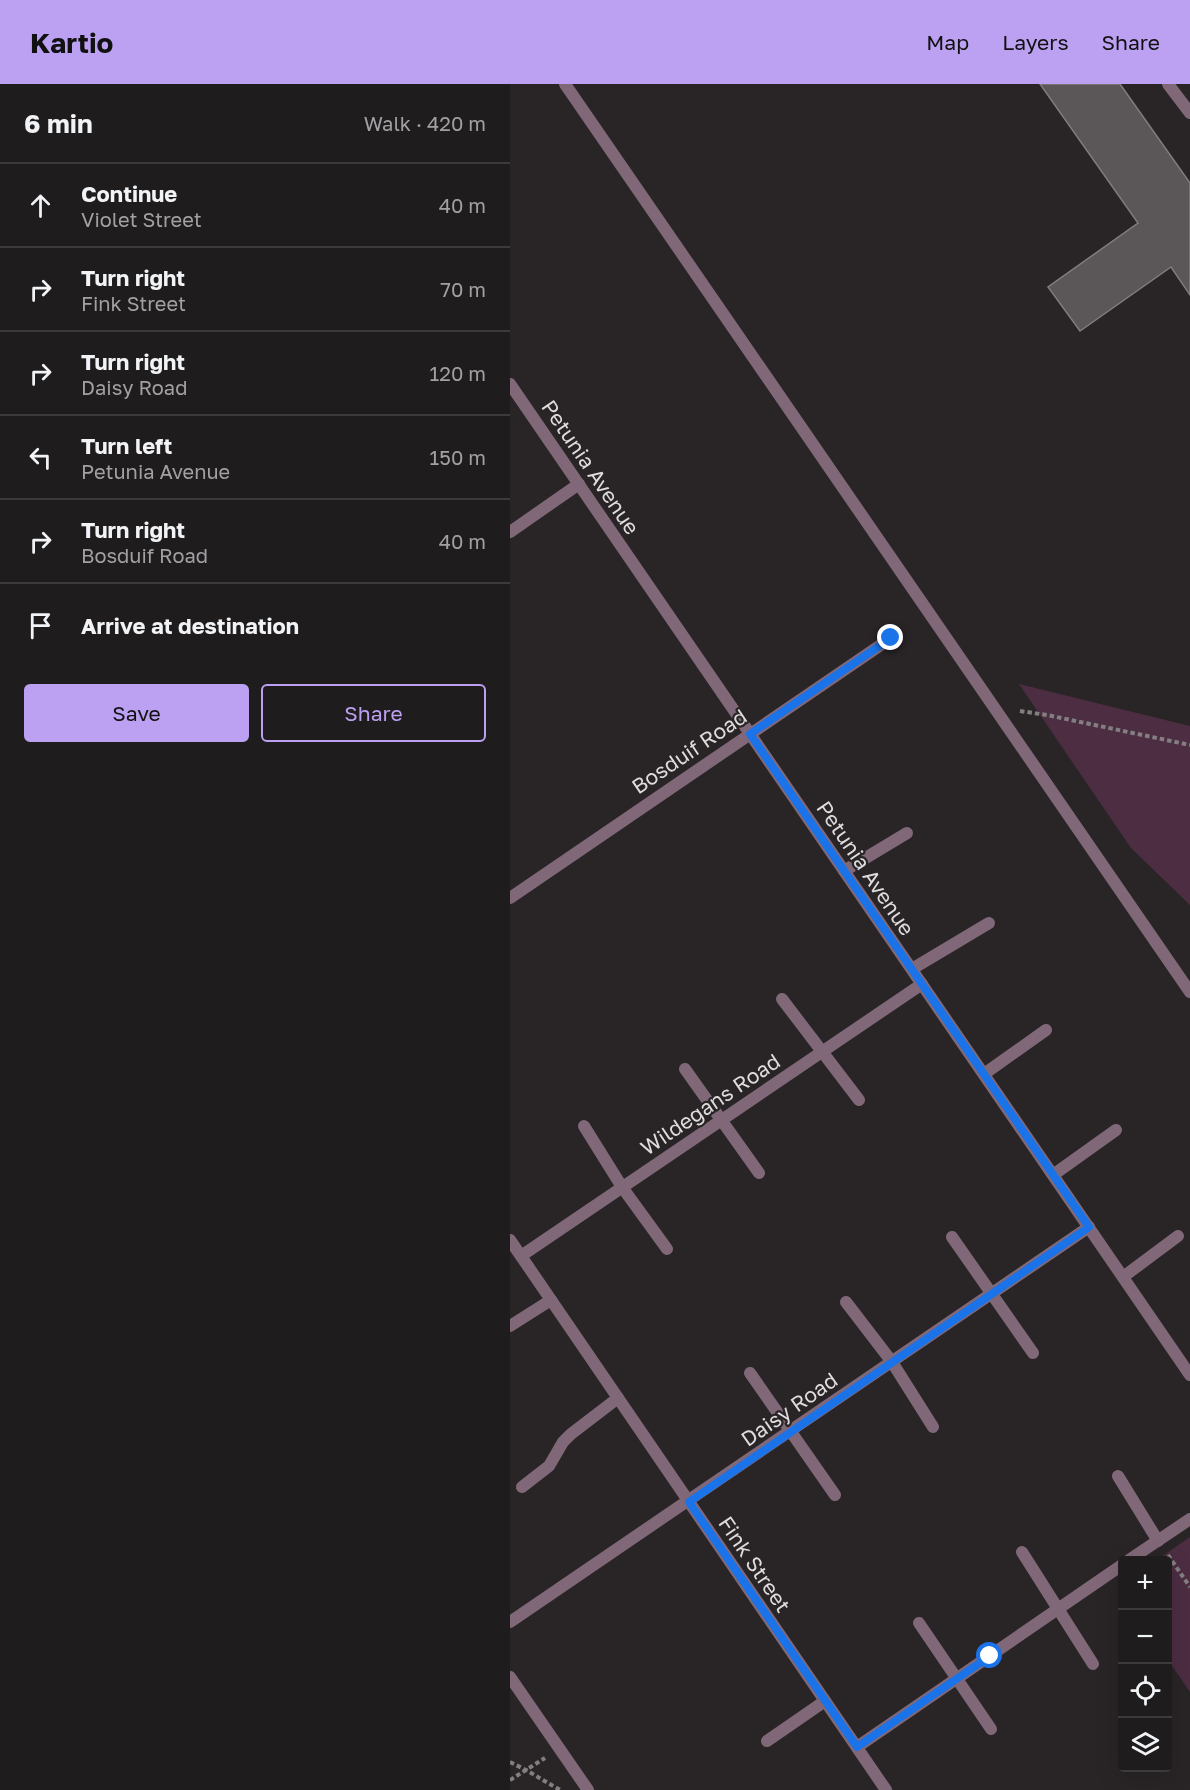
<!DOCTYPE html>
<html lang="en">
<head>
<meta charset="utf-8">
<style>
	body { margin:0; font-family:"Golos Text",sans-serif; background:#272526; color:#f1f3f6 }
	.controls { position:absolute; right:18px; bottom:18px; display:grid; overflow:hidden; border-radius:6px; box-shadow:0 6px 24px #0002 }
	.controls button { width:54px; height:54px; display:grid; place-items:center; padding:0; border:0; border-bottom:2px solid #3c3a3b; background:#1f1c1d; color:#f1f3f6; font:30px sans-serif }
	.stop { position:absolute; width:18px; height:18px; margin:-14px; border:4px solid #1a73e8; border-radius:50%; background:#fff }
	.stop.end { background:#1a73e8; border-color:#fff; box-shadow:0 2px 6px #0008 }
	.list { margin:0; padding:0; list-style:none }
	h2 { display:flex; justify-content:space-between; align-items:center; height:78px; margin:0; padding:0 24px; font-size:26px }
	h2 small { font-size:20px; font-weight:400; color:#a1a1a4 }
	.list li { display:grid; grid-template-columns:39px 1fr auto; gap:18px; align-items:center; box-sizing:border-box; height:84px; padding:0 24px; border-top:2px solid #3c3a3b }
	.list b { display:block; font-size:22px; white-space:nowrap }
	.list p { margin:0; font-size:20px; white-space:nowrap; color:#a1a1a4 }
	.list em { font-size:20px; font-style:normal; color:#a1a1a4 }
	.actions { display:flex; gap:12px; padding:18px 24px }
	.actions a { flex:1; padding:14px 0; border:2px solid #bca0f2; border-radius:6px; text-align:center; font-size:21px; color:#bca0f2 }
	.actions .main { background:#bca0f2; color:#111 }
	.icon { flex:none; width:33px; height:33px; fill:none; stroke:currentColor; stroke-width:2; stroke-linecap:round; stroke-linejoin:round }
	.map { position:relative; flex:none; width:680px; height:1706px; overflow:hidden }
	header { display:flex; align-items:center; gap:36px; box-sizing:border-box; height:84px; padding:0 30px; background:#bca0f2; color:#111 }
	header strong { font-size:28px }
	nav { display:flex; gap:33px; margin-inline-start:auto; font-size:21px }
	main { display:flex }
	aside { flex:1; background:#1f1c1d }
	.map>svg:first-child { display:block }
	.green { fill:#4c2d42 }
	.building { fill:#5b5759; stroke:#817d7f; stroke-width:1.5 }
	.lines { fill:none; stroke-linecap:round; stroke-linejoin:round }
	.path { stroke:#837f81; stroke-width:4; stroke-dasharray:4.5 3; stroke-linecap:butt }
	.lane { stroke:#816878; stroke-width:12 }
	.street { stroke:#816878; stroke-width:12 }
	.route { stroke:#1a73e8; stroke-width:8 }
	.labels { text-anchor:middle; dominant-baseline:central; stroke-width:4.5; stroke-linejoin:round; paint-order:stroke }
	.street-label { font-size:21px; fill:#dfdcde; stroke:#292527 }
</style>
</head>
<body>
<header>
<strong>Kartio</strong>
<nav><a>Map</a><a>Layers</a><a>Share</a></nav>
</header>
<main>
<aside>
<h2>6 min<small>Walk · 420 m</small></h2>
<ul class="list">
<li><svg class="icon" aria-label="ahead" viewBox="0 0 24 24"><path d="M12 20V5M6 11l6-6 6 6"/></svg><div><b>Continue</b><p>Violet Street</p></div><em>40 m</em></li>
<li><svg class="icon" aria-label="right" viewBox="0 0 24 24"><path d="M7 20v-9h11M14 6l5 5-5 5"/></svg><div><b>Turn right</b><p>Fink Street</p></div><em>70 m</em></li>
<li><svg class="icon" aria-label="right" viewBox="0 0 24 24"><path d="M7 20v-9h11M14 6l5 5-5 5"/></svg><div><b>Turn right</b><p>Daisy Road</p></div><em>120 m</em></li>
<li><svg class="icon" aria-label="left" viewBox="0 0 24 24"><path d="M17 20v-9H6M10 6l-5 5 5 5"/></svg><div><b>Turn left</b><p>Petunia Avenue</p></div><em>150 m</em></li>
<li><svg class="icon" aria-label="right" viewBox="0 0 24 24"><path d="M7 20v-9h11M14 6l5 5-5 5"/></svg><div><b>Turn right</b><p>Bosduif Road</p></div><em>40 m</em></li>
<li><svg class="icon" aria-label="arrive" viewBox="0 0 24 24"><path d="M6 21V4h12l-3 4 3 4H6"/></svg><div><b>Arrive at destination</b></div></li>
</ul>
<div class="actions"><a class="main">Save</a><a>Share</a></div>
</aside>
<div class="map">
<svg width="680" height="1706" viewBox="0 0 680 1706">
	<rect width="100%" height="100%" fill="#292527"/>
	<g class="green">
		<path d="M509 600 680 642V821L621 764Z"/>
		<path d="M680 1453V1608L658 1576V1476H647Z"/>
	</g>
	<path class="building" d="M530 0H610L680 99V211L661 183 570 247 538 203 628 139Z"/>
	<g class="lines">
		<g class="path">
			<path d="M510 627 537 631 680 661"/>
			<path d="M658 1471 680 1503"/>
			<path d="M0 1678 16 1686 50 1706"/>
			<path d="M0 1696 35 1674"/>
		</g>
		<g class="lane">
			<path d="M658 0 680 29"/>
			<path d="M334 787 397 749"/>
			<path d="M402 885 479 839"/>
			<path d="M272 915 349 1016"/>
			<path d="M175 985 249 1089"/>
			<path d="M74 1042 112 1103 157 1165"/>
			<path d="M442 1153 523 1269"/>
			<path d="M336 1218 382 1278 423 1343"/>
			<path d="M0 1242 41 1216"/>
			<path d="M240 1289 325 1411"/>
			<path d="M12 1403 39 1382 53 1358 61 1350 108 1314"/>
			<path d="M512 1468 583 1580"/>
			<path d="M409 1539 481 1645"/>
			<path d="M257 1657 315 1617"/>
		</g>
		<g class="street">
			<path d="M55 0 680 908"/>
			<path d="M0 300 680 1291"/>
			<path d="M0 448 69 400"/>
			<path d="M0 814 381 554"/>
			<path d="M474 990 536 946"/>
			<path d="M543 1091 606 1046"/>
			<path d="M0 1156 376 1706"/>
			<path d="M11 1172 412 900"/>
			<path d="M613 1193 668 1152"/>
			<path d="M608 1392 648 1457"/>
			<path d="M619 1476 680 1435"/>
			<path d="M0 1538 579 1143"/>
			<path d="M0 1593 78 1706"/>
			<path d="M347 1663 612 1481"/>
		</g>
	</g>
	<g class="lines">
		<path class="route" d="M381 554 240 650 579 1143 179 1418 347 1663 480 1572"/>
	</g>
	<g class="labels">
		<g class="street-label">
			<text transform="translate(81 383) rotate(56)">Petunia Avenue</text>
			<text transform="translate(179 667) rotate(-34)">Bosduif Road</text>
			<text transform="translate(356 784) rotate(56)">Petunia Avenue</text>
			<text transform="translate(200 1020) rotate(-34)">Wildegans Road</text>
			<text transform="translate(279 1325) rotate(-35)">Daisy Road</text>
			<text transform="translate(245 1480) rotate(56)">Fink Street</text>
		</g>
	</g>
</svg>
<div class="controls">
<button>+</button>
<button>−</button>
<button><svg class="icon" aria-label="locate" viewBox="0 0 24 24"><circle cx="12" cy="12" r="6"/><path d="M12 2v4M12 18v4M2 12h4M18 12h4"/></svg></button>
<button><svg class="icon" aria-label="layers" viewBox="0 0 24 24"><path d="M12 4l9 5-9 5-9-5zM3 14l9 5 9-5"/></svg></button>
</div>
<div class="stop" style="left:480px;top:1572px"></div>
<div class="stop end" style="left:381px;top:554px"></div>
</div>
</main>
</body>
</html>
